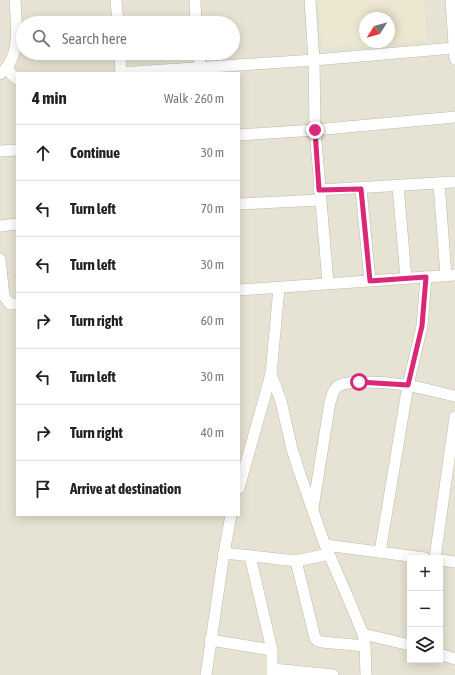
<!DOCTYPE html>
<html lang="en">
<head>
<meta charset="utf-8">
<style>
	body { margin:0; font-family:"Asap Condensed",sans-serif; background:#f2f2f2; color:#222 }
	.controls { position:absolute; right:12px; bottom:12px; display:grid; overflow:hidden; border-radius:0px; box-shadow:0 2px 10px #0003 }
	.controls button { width:36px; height:36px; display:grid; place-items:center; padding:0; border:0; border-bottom:1px solid #e0e0e0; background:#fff; color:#222; font:20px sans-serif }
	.compass { position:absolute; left:359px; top:12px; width:36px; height:36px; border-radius:50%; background:#fff; box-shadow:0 2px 10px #0003; rotate:233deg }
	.stop { position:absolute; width:12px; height:12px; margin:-9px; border:3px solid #db2777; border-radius:50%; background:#fff }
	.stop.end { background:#db2777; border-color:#fff; box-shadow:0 1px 4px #0008 }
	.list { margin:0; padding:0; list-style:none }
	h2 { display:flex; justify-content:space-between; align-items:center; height:52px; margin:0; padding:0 16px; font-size:17px }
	h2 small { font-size:13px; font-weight:400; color:#767676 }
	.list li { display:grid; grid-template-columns:26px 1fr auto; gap:12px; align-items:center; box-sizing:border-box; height:56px; padding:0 16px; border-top:1px solid #e0e0e0 }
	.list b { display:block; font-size:15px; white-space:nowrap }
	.list em { font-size:13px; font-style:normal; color:#767676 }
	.icon { flex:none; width:22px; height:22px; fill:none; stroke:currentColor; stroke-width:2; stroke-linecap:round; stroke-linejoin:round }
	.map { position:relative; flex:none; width:455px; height:675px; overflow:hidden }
	.search { position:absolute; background:#fff; box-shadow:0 2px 10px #0003; left:16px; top:16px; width:224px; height:44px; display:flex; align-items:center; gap:10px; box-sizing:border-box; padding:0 14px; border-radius:22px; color:#767676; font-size:15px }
	.panel { position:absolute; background:#fff; box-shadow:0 2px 10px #0003; left:16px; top:72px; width:224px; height:444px; border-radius:0px }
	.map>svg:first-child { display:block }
	.residential { fill:#e7e3d4; fill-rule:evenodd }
	.education { fill:#ece7d0; fill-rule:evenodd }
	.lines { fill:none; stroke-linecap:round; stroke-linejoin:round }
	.street-casing { stroke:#beb9a9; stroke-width:12 }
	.street { stroke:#fff; stroke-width:11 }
	.route { stroke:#db2777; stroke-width:5 }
</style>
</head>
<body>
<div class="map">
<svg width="455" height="675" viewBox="0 0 455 675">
	<rect width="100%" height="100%" fill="#f3f0e6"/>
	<path class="residential" d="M0 0H455V675H0ZM365 18H389V42H365ZM23 23H233V53H23ZM17 73H239V515H17ZM410 558H440V660H410Z"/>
	<path class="education" d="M318 0H424L427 40 322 48ZM365 18H389V42H365Z"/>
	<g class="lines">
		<defs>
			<g id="street">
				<path d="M116 0 118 23"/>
				<path d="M195 0 196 23"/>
				<path d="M310 0 314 60 315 130 328 283"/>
				<path d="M451 0 455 59"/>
				<path d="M120 53 121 73"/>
				<path d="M199 53 200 68"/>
				<path d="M7 67 11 74 17 79"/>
				<path d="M120 73 314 60 454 48"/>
				<path d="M0 74C22 57 16 25 15 0"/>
				<path d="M239 135 315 130 455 117"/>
				<path d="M0 151 17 150"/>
				<path d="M439 183 446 276"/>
				<path d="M398 186 406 278"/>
				<path d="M361 189 370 281"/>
				<path d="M319 190 455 182"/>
				<path d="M239 204 320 200"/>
				<path d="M0 226 17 224"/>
				<path d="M0 259 4 296 10 304H17"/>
				<path d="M279 288 271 374 281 401 292 449 300 474 325 545 349 600 363 634 365 646 366 675"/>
				<path d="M239 290 455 275"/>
				<path d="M239 488 271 374"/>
				<path d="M313 508 330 402C332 397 333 389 338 386 349 379 396 383 409 386 425 388 440 393 455 396"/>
				<path d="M325 545 425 558"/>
				<path d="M380 552 408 385 422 326 426 277"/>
				<path d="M224 553 296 561 329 554"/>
				<path d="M250 556 272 650V675"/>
				<path d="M435 558 455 417"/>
				<path d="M440 560 455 562"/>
				<path d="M296 561 315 638 318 641 322 642 365 646"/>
				<path d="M363 634 410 645"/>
				<path d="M210 640 272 650"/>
				<path d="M440 654 455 659"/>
				<path d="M272 669 333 675"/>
				<path d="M206 675 224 553 231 515"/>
			</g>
		</defs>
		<use href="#street" class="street-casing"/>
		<use href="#street" class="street"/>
	</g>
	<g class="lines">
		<path class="route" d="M315 130 319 190 361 189 370 281 426 277 422 326 408 385 359 382"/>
	</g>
</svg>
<div class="controls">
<button>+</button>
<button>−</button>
<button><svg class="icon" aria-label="layers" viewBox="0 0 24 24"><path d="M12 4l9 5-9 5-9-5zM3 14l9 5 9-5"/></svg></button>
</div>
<svg class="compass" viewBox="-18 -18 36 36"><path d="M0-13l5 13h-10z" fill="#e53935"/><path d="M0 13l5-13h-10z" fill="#767676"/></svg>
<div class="stop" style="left:359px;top:382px"></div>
<div class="stop end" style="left:315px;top:130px"></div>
<div class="search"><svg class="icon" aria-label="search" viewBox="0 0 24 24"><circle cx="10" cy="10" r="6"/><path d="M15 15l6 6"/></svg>Search here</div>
<section class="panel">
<h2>4 min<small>Walk · 260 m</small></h2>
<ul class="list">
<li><svg class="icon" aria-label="ahead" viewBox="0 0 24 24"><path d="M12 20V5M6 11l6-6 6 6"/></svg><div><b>Continue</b></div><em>30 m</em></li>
<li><svg class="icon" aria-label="left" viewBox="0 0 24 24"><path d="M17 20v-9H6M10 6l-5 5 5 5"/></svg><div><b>Turn left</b></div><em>70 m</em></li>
<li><svg class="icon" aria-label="left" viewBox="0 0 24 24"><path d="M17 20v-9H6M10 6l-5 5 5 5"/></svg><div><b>Turn left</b></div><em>30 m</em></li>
<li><svg class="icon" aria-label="right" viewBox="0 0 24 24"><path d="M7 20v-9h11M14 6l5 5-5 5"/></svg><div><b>Turn right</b></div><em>60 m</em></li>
<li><svg class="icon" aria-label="left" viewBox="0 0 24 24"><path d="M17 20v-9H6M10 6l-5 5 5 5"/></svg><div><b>Turn left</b></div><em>30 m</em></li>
<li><svg class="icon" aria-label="right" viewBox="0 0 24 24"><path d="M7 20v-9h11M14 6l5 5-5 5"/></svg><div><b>Turn right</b></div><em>40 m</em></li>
<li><svg class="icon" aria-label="arrive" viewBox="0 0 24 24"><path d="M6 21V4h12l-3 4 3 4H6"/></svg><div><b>Arrive at destination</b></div></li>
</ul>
</section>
</div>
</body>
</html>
